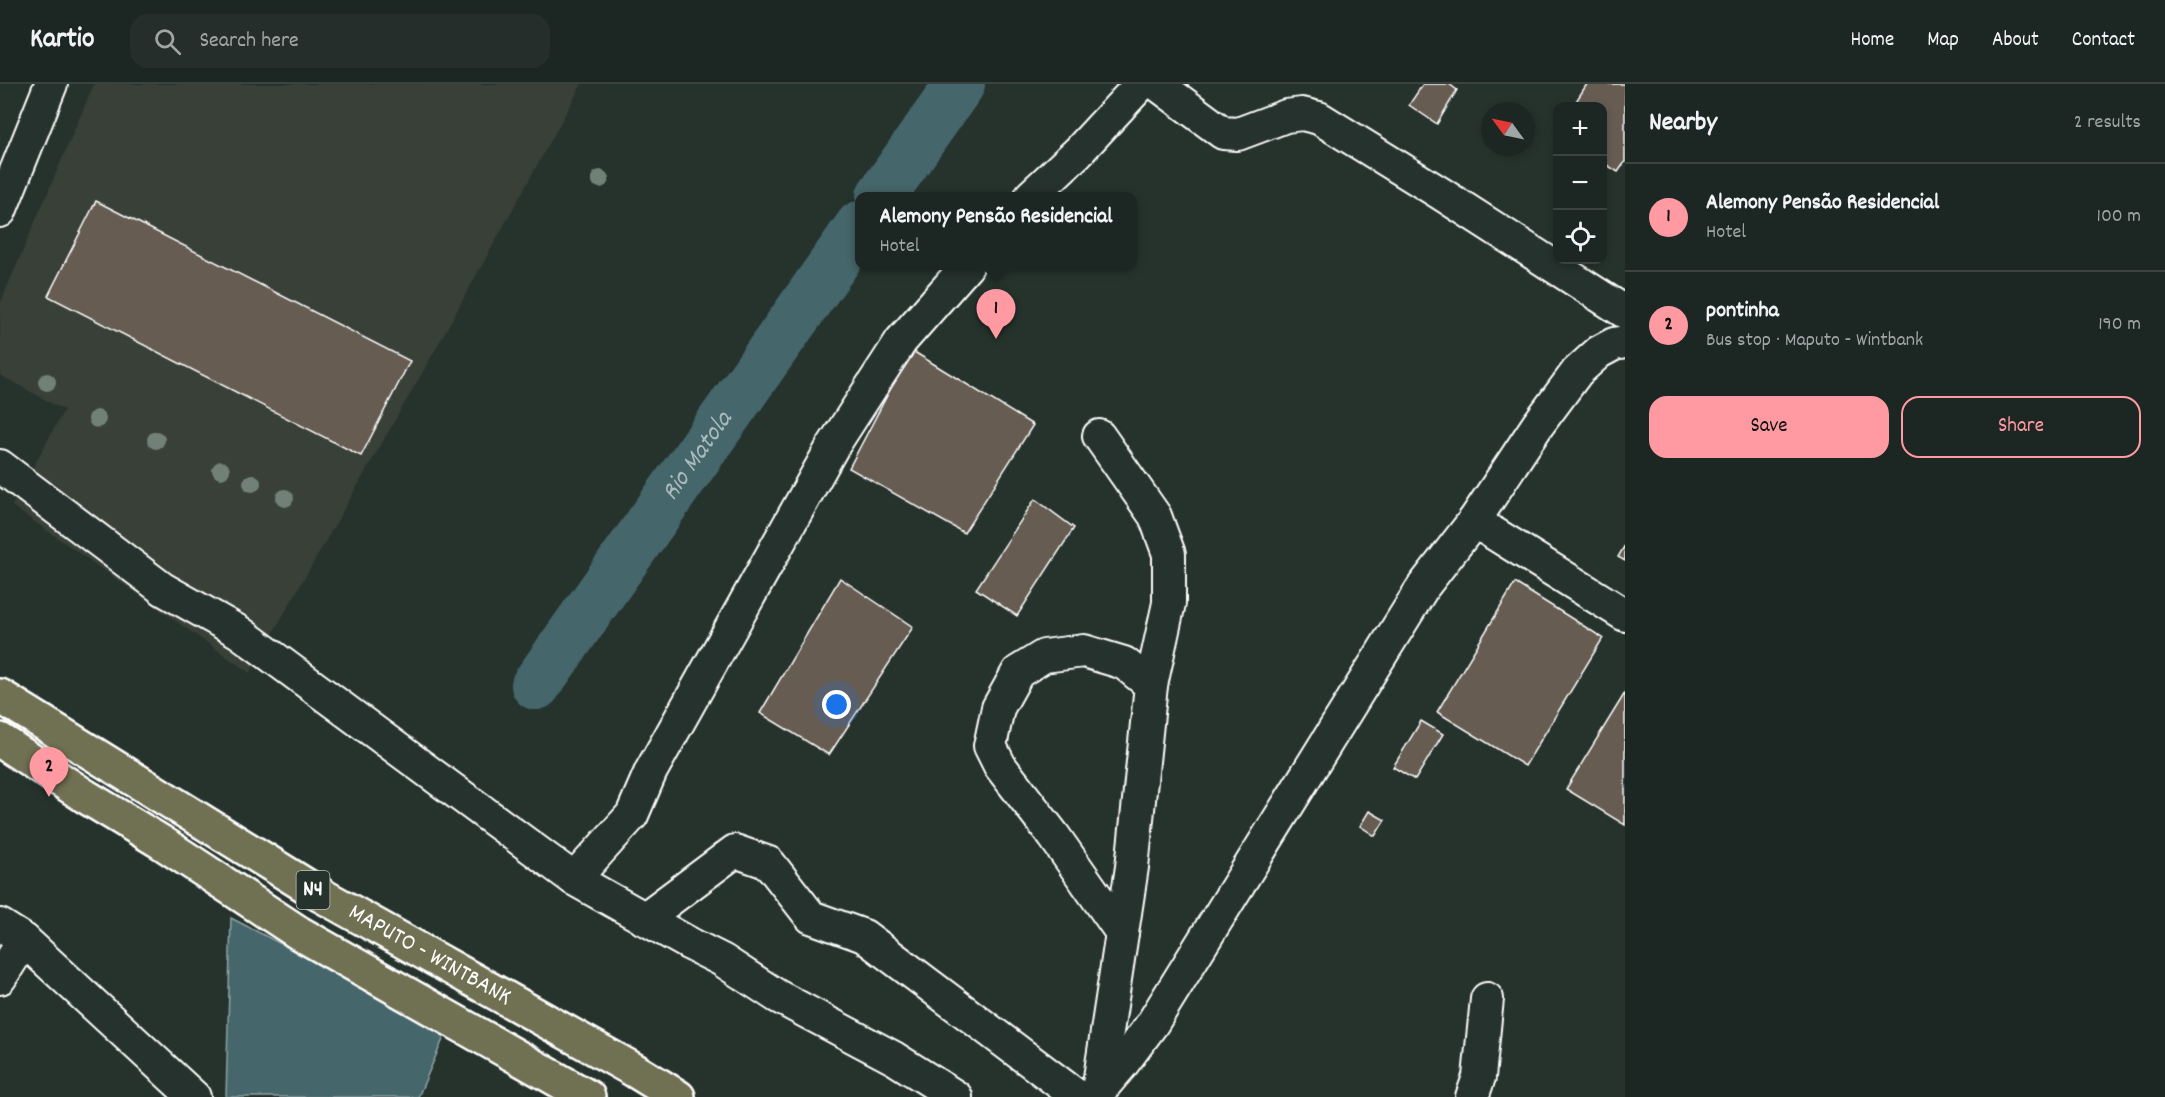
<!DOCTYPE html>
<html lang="en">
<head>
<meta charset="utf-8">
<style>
	body { margin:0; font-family:Dekko,sans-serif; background:#252e2a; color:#f1f3f6 }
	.controls { position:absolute; right:18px; top:18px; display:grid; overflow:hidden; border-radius:12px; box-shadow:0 3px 9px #0003 }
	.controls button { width:54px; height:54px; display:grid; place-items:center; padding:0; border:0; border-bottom:2px solid #3a4340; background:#1c2622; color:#f1f3f6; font:30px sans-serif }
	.compass { position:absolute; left:1481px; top:18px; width:54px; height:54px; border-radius:50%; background:#1c2622; box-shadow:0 3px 9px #0003; rotate:303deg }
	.you { position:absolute; left:837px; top:621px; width:21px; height:21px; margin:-15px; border:4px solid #fff; border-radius:50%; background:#1a73e8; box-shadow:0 0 0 9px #1a73e833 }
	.badge { display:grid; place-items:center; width:39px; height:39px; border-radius:50%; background:#ff9aa2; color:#111; font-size:20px; font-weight:700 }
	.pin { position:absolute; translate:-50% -50px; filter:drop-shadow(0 2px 3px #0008) }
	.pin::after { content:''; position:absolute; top:32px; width:21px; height:18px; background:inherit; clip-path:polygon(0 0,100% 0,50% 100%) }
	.popup { position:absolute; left:855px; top:108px; width:282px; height:78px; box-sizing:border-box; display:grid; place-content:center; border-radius:12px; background:#1c2622; filter:drop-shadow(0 2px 4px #0005); font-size:20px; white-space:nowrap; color:#a0a5a5 }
	.popup b { font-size:22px; color:#f1f3f6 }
	.popup::after { content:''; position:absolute; left:50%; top:100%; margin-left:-12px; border:12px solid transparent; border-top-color:#1c2622 }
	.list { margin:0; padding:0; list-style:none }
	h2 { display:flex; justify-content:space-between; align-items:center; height:78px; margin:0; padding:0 24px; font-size:26px }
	h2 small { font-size:20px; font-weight:400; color:#a0a5a5 }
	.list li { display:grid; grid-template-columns:39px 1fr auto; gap:18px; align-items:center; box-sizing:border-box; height:108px; padding:0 24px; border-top:2px solid #3a4340 }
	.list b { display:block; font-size:22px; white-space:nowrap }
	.list p { margin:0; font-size:20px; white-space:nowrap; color:#a0a5a5 }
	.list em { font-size:20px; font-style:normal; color:#a0a5a5 }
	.actions { display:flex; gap:12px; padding:18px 24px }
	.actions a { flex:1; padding:14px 0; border:2px solid #ff9aa2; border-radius:18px; text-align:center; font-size:21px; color:#ff9aa2 }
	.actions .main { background:#ff9aa2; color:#111 }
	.icon { flex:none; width:33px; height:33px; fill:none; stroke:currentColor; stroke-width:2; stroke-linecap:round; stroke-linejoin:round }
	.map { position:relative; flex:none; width:1625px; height:1013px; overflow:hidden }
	header { display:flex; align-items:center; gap:36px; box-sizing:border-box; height:84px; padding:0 30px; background:#1c2622; border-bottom:2px solid #3a4340 }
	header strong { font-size:28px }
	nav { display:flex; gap:33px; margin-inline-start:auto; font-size:21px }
	.search { width:420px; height:54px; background:#252e2a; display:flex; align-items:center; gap:15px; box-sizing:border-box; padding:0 21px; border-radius:18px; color:#a0a5a5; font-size:22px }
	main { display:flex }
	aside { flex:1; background:#1c2622 }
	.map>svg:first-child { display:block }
	.built { fill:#393f38 }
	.water { fill:#44666b; stroke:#8fa3a6; stroke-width:1.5 }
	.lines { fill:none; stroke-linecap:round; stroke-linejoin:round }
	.river { stroke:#44666b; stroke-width:50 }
	.building { fill:#665c51; stroke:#fff; stroke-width:1.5 }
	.minor-casing { stroke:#fff; stroke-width:36 }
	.highway-casing { stroke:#fff; stroke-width:38 }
	.minor { stroke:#26332d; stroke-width:32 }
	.highway { stroke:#706f52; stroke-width:33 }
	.tree { fill:#728178 }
	.labels { text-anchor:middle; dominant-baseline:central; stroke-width:4.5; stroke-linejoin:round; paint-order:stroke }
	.shield { fill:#26332d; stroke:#bec2c0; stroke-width:1.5 }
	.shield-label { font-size:22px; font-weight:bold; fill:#fff }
	.street-label { font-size:24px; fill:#fff; stroke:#26332d }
	.water-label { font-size:26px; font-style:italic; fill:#abbabc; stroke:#26332d }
</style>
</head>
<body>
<header>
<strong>Kartio</strong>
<div class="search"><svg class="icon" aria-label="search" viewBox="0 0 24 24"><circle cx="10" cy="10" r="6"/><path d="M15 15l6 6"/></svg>Search here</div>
<nav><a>Home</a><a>Map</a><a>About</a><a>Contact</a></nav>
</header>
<main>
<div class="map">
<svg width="1625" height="1013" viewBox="0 0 1625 1013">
	<rect width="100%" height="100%" fill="#26332d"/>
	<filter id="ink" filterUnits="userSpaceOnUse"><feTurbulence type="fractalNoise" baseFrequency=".0167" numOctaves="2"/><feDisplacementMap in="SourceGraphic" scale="12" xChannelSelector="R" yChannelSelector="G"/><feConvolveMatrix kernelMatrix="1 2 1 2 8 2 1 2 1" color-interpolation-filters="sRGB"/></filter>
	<g filter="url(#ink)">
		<path class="built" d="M94 0H582L429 277 250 589 12 422 64 326 0 291V220Z"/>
		<path class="water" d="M231 834 447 946 418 1013H226Z"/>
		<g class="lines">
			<g class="river">
				<path d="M881 112 960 0"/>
				<path id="s1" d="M536 601 860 142"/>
			</g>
		</g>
		<g class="building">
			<path d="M1423 0H1449L1457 6 1437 40 1409 21Z"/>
			<path d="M1587 0H1625V78L1618 88 1602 78V22H1573Z"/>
			<path d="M96 117 410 277 361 372 48 212Z"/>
			<path d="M911 266 1033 341 964 449 849 384Z"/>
			<path d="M1035 415 1074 444 1017 532 976 505Z"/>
			<path d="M1625 461V477L1618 473Z"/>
			<path d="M840 494 913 543 829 671 760 629Z"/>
			<path d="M1515 499 1603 554 1525 682 1437 628Z"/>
			<path d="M1625 609V741L1566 705Z"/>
			<path d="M1421 637 1443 650 1415 696 1393 683Z"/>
			<path d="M1369 727 1385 736 1375 752 1360 742Z"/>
		</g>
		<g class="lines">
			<defs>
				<g id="minor">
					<path d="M1157 0 1223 49 1238 50 1286 32 1302 30 1319 34 1440 109 1625 228"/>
					<path d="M1031 112 1078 68 1141 0"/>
					<path d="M0 127 51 0"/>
					<path d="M0 382 163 505 239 548 574 795"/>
					<path d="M1474 437 1625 531"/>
					<path d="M644 835 735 767 769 779 811 833 864 852 1078 1013"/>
					<path d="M0 841 24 856 194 1013"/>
					<path d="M1122 849 1054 752 1000 682 990 662 998 624 1018 588 1044 572 1084 567 1124 579 1151 601"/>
					<path d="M0 894 24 856"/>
					<path d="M1098 1007 1132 783 1151 601 1169 519V470L1155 432 1099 352"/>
					<path d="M956 1013 894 974 777 912 722 876 690 860 574 795 632 731 651 687 833 362 901 257 967 182"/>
					<path d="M1094 1013 1123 979 1152 940 1423 503 1474 437 1537 342 1577 288 1599 268 1614 260 1625 258"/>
					<path d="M1472 1013 1479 993 1487 915"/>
				</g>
				<g id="highway">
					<path id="s2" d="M0 612 321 811 634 986 678 1013"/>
					<path d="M0 656 85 712 161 758 299 849 588 1013"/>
				</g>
			</defs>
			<use href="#minor" class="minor-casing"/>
			<use href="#highway" class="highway-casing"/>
			<use href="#minor" class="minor"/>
			<use href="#highway" class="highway"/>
		</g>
		<g class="tree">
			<circle cx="600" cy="95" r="9"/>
			<circle cx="47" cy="298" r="9"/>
			<circle cx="97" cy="335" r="9"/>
			<circle cx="156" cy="356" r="9"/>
			<circle cx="221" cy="386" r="9"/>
			<circle cx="252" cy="399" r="9"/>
			<circle cx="285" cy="414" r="9"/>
		</g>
	</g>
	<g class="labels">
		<rect class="shield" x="296.5" y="787" width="33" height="38" rx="4.5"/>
		<g class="shield-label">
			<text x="313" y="806">N4</text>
		</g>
		<g class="street-label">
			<text stroke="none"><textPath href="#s2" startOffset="502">MAPUTO - WINTBANK</textPath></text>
		</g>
		<g class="water-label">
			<text stroke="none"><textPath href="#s1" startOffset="280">Rio Matola</textPath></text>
		</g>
	</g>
</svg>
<div class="controls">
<button>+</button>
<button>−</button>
<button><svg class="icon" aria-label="locate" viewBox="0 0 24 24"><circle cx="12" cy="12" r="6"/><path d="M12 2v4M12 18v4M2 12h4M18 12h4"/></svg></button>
</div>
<svg class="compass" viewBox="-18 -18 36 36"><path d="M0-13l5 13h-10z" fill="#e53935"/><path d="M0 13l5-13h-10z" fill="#a0a5a5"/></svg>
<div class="you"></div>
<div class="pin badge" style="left:996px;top:255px">1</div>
<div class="popup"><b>Alemony Pensão Residencial</b>Hotel</div>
<div class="pin badge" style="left:49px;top:713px">2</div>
</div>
<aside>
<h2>Nearby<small>2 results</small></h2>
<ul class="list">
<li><span class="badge">1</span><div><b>Alemony Pensão Residencial</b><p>Hotel</p></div><em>100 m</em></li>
<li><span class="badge">2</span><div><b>pontinha</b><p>Bus stop · Maputo - Wintbank</p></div><em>190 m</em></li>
</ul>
<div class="actions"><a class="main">Save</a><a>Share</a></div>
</aside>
</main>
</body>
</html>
